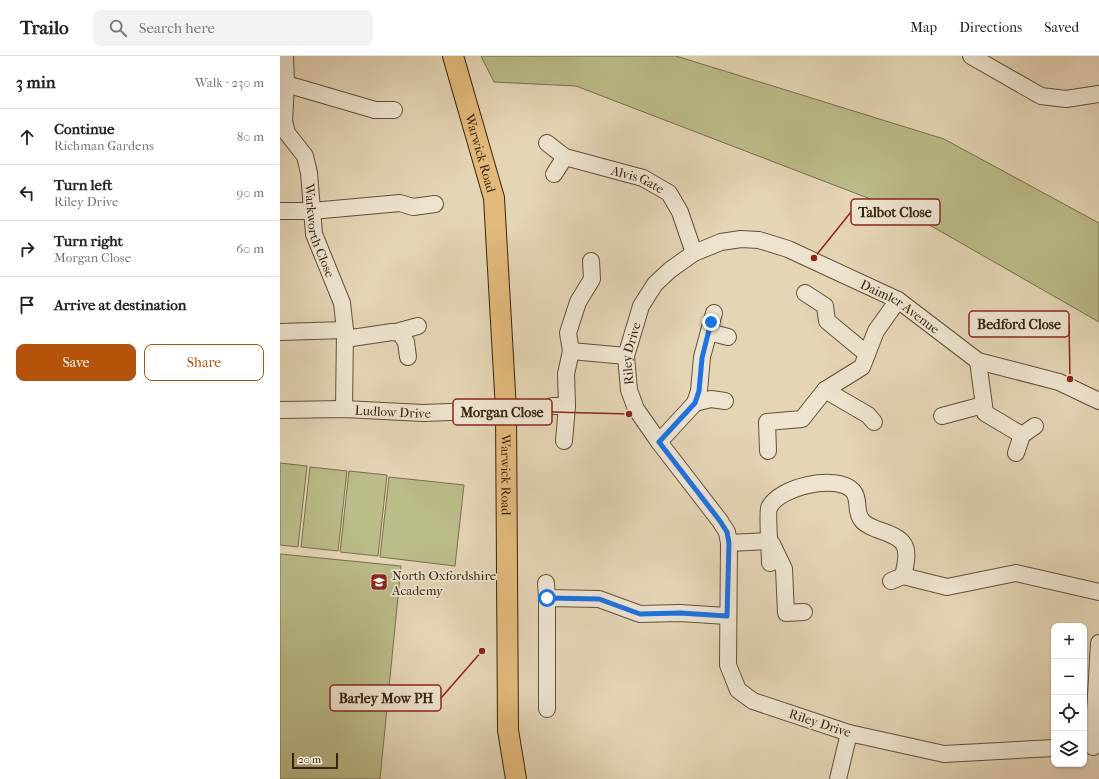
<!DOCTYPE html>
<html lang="en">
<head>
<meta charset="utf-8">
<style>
	body { margin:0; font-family:"IM FELL French Canon",serif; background:#f2f2f2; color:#222 }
	.controls { position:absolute; right:12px; bottom:12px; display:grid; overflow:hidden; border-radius:8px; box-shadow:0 1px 3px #0004 }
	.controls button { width:36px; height:36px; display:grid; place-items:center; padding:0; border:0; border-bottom:1px solid #e0e0e0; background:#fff; color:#222; font:20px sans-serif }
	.scale { position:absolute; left:12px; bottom:10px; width:46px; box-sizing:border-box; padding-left:4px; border:2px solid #38250f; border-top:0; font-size:11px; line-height:14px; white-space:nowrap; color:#38250f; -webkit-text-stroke:3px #ede4cf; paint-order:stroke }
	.stop { position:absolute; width:12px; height:12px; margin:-9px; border:3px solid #1a73e8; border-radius:50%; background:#fff }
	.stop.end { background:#1a73e8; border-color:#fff; box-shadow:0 1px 4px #0008 }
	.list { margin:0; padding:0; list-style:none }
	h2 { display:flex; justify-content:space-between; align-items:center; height:52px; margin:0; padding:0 16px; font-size:17px }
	h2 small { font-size:13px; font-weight:400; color:#767676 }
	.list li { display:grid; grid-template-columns:26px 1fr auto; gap:12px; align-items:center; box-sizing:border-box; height:56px; padding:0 16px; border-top:1px solid #e0e0e0 }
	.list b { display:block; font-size:15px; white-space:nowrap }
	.list p { margin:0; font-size:13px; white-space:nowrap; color:#767676 }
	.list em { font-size:13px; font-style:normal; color:#767676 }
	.actions { display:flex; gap:8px; padding:12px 16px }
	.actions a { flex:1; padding:9px 0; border:1px solid #b45309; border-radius:8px; text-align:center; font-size:14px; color:#b45309 }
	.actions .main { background:#b45309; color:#fff }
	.icon { flex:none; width:22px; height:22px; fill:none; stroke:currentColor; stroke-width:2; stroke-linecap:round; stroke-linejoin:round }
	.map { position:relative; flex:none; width:819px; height:723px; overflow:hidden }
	header { display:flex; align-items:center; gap:24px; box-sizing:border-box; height:56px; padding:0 20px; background:#fff; border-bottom:1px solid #e0e0e0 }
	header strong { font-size:19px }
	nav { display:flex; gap:22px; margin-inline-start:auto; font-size:14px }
	.search { width:280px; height:36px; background:#f2f2f2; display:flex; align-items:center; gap:10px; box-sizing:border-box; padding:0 14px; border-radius:8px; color:#767676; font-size:15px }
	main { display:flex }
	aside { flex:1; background:#fff }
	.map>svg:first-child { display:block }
	.green { fill:#babc89; stroke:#79704c }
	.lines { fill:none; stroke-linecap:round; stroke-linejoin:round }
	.minor-casing { stroke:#635138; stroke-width:18 }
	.major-casing { stroke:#38250f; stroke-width:22 }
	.minor { stroke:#ede4cf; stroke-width:16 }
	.major { stroke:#e2ba7a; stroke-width:20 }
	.route { stroke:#1a73e8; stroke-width:5 }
	.labels { text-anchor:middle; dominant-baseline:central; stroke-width:3.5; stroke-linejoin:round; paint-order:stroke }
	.street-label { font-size:13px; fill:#38250f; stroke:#ede4cf }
	.poi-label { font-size:13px; fill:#38250f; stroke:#ede4cf; text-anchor:start }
	.leader { fill:none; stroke:#8f2418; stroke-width:1.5 }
	.callout-dot { fill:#8f2418; stroke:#ede4cf; stroke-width:1.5 }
	.callout { fill:#ede4cf; stroke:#8f2418; stroke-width:1.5 }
	.callout-label { font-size:14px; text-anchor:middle; font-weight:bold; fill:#38250f }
</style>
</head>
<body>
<header>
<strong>Trailo</strong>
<div class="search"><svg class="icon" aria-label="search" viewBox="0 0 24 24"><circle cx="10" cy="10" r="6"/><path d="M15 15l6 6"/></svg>Search here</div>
<nav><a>Map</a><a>Directions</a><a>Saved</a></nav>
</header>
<main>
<aside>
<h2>3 min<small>Walk · 230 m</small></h2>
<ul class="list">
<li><svg class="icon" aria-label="ahead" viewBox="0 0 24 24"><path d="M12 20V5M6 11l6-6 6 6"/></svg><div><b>Continue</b><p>Richman Gardens</p></div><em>80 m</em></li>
<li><svg class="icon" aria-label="left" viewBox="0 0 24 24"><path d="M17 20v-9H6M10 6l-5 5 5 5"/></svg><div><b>Turn left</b><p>Riley Drive</p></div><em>90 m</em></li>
<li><svg class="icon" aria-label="right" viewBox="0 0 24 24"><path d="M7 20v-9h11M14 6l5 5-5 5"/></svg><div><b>Turn right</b><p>Morgan Close</p></div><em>60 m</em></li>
<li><svg class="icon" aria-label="arrive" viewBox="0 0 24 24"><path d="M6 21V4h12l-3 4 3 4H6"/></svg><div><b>Arrive at destination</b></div></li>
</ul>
<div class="actions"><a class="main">Save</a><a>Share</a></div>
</aside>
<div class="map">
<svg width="819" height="723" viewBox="0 0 819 723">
	<rect width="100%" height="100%" fill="#e4d5b5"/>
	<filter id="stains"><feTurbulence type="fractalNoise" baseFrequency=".005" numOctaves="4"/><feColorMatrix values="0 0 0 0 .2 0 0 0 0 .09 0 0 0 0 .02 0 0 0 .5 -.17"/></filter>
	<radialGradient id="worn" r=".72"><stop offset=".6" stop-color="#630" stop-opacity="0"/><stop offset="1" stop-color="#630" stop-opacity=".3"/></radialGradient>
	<g class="green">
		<path d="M201 0H396L664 83 819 167V266L632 159 296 30 214 26Z"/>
		<path d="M0 407 27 410 18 491 0 489Z"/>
		<path d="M30 411 67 415 58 495 21 491Z"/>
		<path d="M69 415 107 419 98 500 60 496Z"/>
		<path d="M109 421 184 429 175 510 100 501Z"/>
		<path d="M0 498 121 510 100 723H0Z"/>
	</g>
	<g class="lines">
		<defs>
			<g id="minor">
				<path id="s1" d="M5 0 6 28 4 65 7 77 25 100 29 117 34 178 62 247 65 274 64 353"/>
				<path d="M691 0 761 40 786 43 819 38"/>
				<path d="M6 28 95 54H114"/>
				<path id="s2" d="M267 87 285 101 363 122 389 137 400 156 414 197"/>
				<path d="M274 118 285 101"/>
				<path d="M0 155H32L120 147 133 151 155 148"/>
				<path d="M525 237 545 250 547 265 587 298"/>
				<path d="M0 276 65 274"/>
				<path d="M116 276 138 270"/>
				<path d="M429 276 448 281"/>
				<path d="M65 283 112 276 120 277 126 286 128 301"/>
				<path d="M291 295 346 300"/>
				<path d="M698 305 705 357 742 379"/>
				<path d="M545 334 588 359 594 366"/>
				<path d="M415 347 431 343 445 345"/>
				<path d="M272 350H287"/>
				<path id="s3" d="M0 354 64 353 143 357 226 354"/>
				<path d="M662 360 703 349"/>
				<path d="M284 385 287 350 286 318 291 295 288 277 298 246 312 223 311 205"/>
				<path d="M379 386 415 347 419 335 422 301 434 257"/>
				<path d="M488 395 487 366 522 363 545 334 582 311 596 275 618 244"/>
				<path d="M736 397 742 379 755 370"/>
				<path d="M449 487 490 485"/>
				<path d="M492 488 504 513 506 557 524 556"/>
				<path d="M490 507C490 497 487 457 489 452 498 431 557 417 573 435 580 443 575 455 581 463 584 468 591 471 596 473 626 483 631 488 623 520"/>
				<path d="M611 525 623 520 667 531 736 517 819 536"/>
				<path d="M266 527 267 542"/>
				<path d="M267 653V542L319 543 360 558 400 557 447 560"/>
				<path d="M813 691 819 587"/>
				<path id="s4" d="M774 692 664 698 569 677 473 645 458 634 448 609 449 487 447 476 440 465 379 386 356 353 349 334 346 300 361 250 375 228 390 214 414 197 441 186 461 183 479 184 508 193 618 244 698 305 779 326 819 345"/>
				<path d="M558 723 569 677"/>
			</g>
			<g id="major">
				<path id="s5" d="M173 0 214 142 226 354 228 674 236 723"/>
			</g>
		</defs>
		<use href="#minor" class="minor-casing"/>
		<use href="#major" class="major-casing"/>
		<use href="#minor" class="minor"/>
		<use href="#major" class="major"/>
	</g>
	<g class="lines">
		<path class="route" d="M267 542 319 543 360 558 400 557 447 560 449 487 447 476 440 465 379 386 415 347 419 335 422 302 431 266"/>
	</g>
	<defs>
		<symbol id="school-square" viewBox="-11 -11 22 22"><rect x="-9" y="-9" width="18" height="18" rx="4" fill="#8f2418" stroke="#ede4cf"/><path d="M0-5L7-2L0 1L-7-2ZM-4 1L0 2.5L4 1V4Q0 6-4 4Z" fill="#fff"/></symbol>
	</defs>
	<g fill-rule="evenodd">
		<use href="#school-square" x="89" y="516" width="20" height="20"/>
	</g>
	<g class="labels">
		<g class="street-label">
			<text stroke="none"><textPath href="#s5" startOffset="101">Warwick Road</textPath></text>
			<text stroke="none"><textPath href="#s2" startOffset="99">Alvis Gate</textPath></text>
			<text stroke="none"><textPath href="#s1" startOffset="183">Warkworth Close</textPath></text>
			<text stroke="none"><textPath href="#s4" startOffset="1047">Daimler Avenue</textPath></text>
			<text stroke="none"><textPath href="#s4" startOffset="698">Riley Drive</textPath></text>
			<text stroke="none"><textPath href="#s3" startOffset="113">Ludlow Drive</textPath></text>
			<text stroke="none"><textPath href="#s5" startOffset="425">Warwick Road</textPath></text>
			<text transform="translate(540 667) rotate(18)">Riley Drive</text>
		</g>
		<g class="poi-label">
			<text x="112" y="519">North Oxfordshire<tspan x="112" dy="15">Academy</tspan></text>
		</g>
	</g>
	<path class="leader" d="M534 202L571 156M790 323L789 268M349 358L272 356M202 595L161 642"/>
	<g class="callout-dot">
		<circle cx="534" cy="202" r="4"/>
		<circle cx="790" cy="323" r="4"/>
		<circle cx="349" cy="358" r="4"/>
		<circle cx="202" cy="595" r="4"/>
	</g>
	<g class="callout">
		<rect x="571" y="143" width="89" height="26" rx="4"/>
		<rect x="689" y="255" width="100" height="26" rx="4"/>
		<rect x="173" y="343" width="99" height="26" rx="4"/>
		<rect x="50" y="629" width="111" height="26" rx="4"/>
	</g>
	<g class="callout-label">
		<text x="615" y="161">Talbot Close</text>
		<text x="739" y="273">Bedford Close</text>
		<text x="222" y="361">Morgan Close</text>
		<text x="106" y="647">Barley Mow PH</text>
	</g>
	<rect width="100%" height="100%" filter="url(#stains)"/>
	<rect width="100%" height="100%" fill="url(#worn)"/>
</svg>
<div class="controls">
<button>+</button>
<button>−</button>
<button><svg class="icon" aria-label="locate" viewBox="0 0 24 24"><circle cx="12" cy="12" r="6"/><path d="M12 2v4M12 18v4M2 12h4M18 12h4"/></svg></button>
<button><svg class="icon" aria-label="layers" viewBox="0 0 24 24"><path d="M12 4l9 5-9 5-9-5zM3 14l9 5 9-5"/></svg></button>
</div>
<div class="scale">20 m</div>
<div class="stop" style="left:267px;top:542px"></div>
<div class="stop end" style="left:431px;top:266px"></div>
</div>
</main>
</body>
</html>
